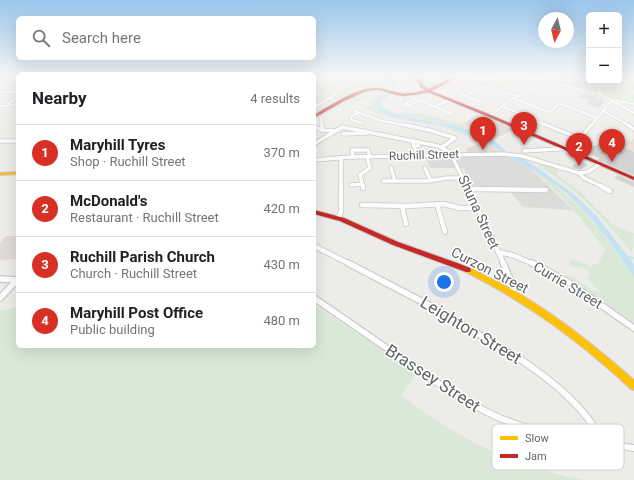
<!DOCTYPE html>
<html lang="en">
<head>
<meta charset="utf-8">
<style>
	body { margin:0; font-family:Roboto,sans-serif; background:#f2f2f2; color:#202124 }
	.controls { position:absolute; right:12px; top:12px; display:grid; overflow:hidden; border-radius:6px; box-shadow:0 4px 16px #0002 }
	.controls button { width:36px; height:36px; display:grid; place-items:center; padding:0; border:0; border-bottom:1px solid #e0e0e0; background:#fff; color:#202124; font:20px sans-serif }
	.compass { position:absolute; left:538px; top:12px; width:36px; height:36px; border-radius:50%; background:#fff; box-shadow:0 4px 16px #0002; rotate:187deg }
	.you { position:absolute; left:444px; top:282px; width:14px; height:14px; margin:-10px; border:3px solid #fff; border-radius:50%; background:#1a73e8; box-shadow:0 0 0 6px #1a73e833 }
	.badge { display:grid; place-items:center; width:26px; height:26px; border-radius:50%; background:#d93025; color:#fff; font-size:13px; font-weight:700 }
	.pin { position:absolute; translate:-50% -33px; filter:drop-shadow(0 1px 2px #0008) }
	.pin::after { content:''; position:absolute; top:21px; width:14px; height:12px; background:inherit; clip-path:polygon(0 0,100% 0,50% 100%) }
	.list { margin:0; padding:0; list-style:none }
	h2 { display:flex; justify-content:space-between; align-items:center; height:52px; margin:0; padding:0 16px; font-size:17px }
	h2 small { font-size:13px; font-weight:400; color:#757577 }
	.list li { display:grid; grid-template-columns:26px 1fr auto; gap:12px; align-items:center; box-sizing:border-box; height:56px; padding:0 16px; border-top:1px solid #e0e0e0 }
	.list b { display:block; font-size:15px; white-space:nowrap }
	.list p { margin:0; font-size:13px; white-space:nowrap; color:#757577 }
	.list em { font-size:13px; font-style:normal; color:#757577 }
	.icon { flex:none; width:22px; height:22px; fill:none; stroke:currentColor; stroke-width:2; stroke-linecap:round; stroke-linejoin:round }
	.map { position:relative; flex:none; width:634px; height:480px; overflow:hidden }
	.search { position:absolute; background:#fff; box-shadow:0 4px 16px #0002; left:16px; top:16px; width:300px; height:44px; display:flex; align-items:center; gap:10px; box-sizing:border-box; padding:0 14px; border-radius:6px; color:#757577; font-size:15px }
	.panel { position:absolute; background:#fff; box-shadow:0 4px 16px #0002; left:16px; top:72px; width:300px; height:276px; border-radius:6px }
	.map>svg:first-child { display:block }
	.commercial { fill:#e6e2d8 }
	.industrial { fill:#dedcda }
	.education { fill:#dedbd8 }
	.green { fill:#dae8d7 }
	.water { fill:#c4e2f2 }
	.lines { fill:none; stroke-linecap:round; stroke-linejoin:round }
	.stream { stroke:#c4e2f2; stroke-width:1.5 }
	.building { fill:#d5d3d2 }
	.street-far4-casing { stroke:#c9c9c9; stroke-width:3.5 }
	.street-far3-casing { stroke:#c9c9c9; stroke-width:5 }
	.street-far2-casing { stroke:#c9c9c9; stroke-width:6 }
	.street-far1-casing { stroke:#c9c9c9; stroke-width:8 }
	.street-casing { stroke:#c9c9c9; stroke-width:8 }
	.slow-casing { stroke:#c8c9c8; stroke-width:2 }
	.jam-casing { stroke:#c8c9c8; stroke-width:2 }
	.street-far4 { stroke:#fcfcfc; stroke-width:2.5 }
	.street-far3 { stroke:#fcfcfc; stroke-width:3.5 }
	.street-far2 { stroke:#fcfcfc; stroke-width:4.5 }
	.street-far1 { stroke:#fcfcfc; stroke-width:5.5 }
	.street { stroke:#fcfcfc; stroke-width:6 }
	.slow { fill:#ffc107; fill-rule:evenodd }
	.jam { fill:#c62828; fill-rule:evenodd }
	.labels { text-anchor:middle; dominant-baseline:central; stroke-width:3; stroke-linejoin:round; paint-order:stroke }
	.far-street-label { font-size:12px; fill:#5f6366; stroke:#fff }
	.street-label { font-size:14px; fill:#5f6366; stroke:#fff }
	.near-street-label { font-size:17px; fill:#5f6366; stroke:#fff }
	.key { fill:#fff; stroke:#cfd0d1; stroke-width:1 }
	.key-label { font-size:11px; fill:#5f6366 }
</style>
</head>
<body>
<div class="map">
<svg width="634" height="480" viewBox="0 0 634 480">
	<rect width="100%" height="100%" fill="#eeece9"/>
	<path class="commercial" d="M634 139V176L598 160 599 158 581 150 591 145 594 146 610 145V143Z"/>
	<path class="industrial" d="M482 142 504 155 511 156 510 158 531 169 573 210 523 207 510 191H495L493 187H472L463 168H430L426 158 470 156 466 149Z"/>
	<g class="education">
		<path d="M562 77 589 78V81H591L598 93 556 83Z"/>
		<path d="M479 114 516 129 495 138 462 124Z"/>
		<path d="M6 236H18V259L0 260V243Z"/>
	</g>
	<g class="green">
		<path d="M314 77H340C342 91 324 99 314 105Z"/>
		<path d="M378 77H387L391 85H388L385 89C362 85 334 101 314 112V109L327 102 344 89 371 84H381Z"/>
		<path d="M417 77H443L447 79 431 86Z"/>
		<path d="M473 77H486L491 80 492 78 499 79V81L503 77H508L511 80 510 83 516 84 514 85 509 83 507 85 512 86H506L503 87 511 92 502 88 497 92 487 89 478 92 467 87 473 86 464 83 458 86 469 91 457 86 464 83H471L468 81V79H472Z"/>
		<path d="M619 77H634V91L613 85V81H619Z"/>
		<path d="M596 81H605L609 86 634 94V103C618 100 601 100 596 81Z"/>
		<path d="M378 91 383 92 384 93 379 96 373 104C384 121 443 124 463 132 477 136 492 144 505 152H499L482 142 446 128 392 118 361 107 370 106 369 99 375 95 336 109 332 112 328 111 371 92Z"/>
		<path d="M401 112 415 114 418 113 450 121 468 127 465 129 440 122 401 115Z"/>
		<path d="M540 164 558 170 557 175 580 191 614 226 634 233 632 252C604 219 576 187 538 166Z"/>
		<path d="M536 172 554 184 579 206 600 230 634 277V322L567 276C580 278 588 291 601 293L586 276H589L590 272 583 267H578L576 268 571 266 569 264 572 260 579 261 592 267 593 264H598L605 250C584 221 564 196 536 173Z"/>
		<path d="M314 305 362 336 416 374 401 395C459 439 513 467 585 480H0V311L18 307V346H314Z"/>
	</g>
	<g class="water">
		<path d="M387 77H392L396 86 394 92 381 102V106C392 117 445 122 463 128 475 132 493 138 502 147 504 149 505 151 508 152 497 151 489 143 478 138 466 132 452 128 438 125 423 122 377 118 373 102L390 88Z"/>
		<path d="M511 156 524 159 541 170 576 196 596 215 634 264V277C614 248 594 217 567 194 550 179 530 168 510 158Z"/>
	</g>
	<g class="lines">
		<path class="stream" d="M629 257 634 258"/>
	</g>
	<g class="building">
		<path d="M580 94 596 96 594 98 604 101 600 108 586 104 589 100 577 97Z"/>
		<path d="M603 142 623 147 634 152V175L598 160 600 158 581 150 591 145 594 146Z"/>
		<path d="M580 161 588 165 580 170 571 167Z"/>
		<path d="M618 175 634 182V187L614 178Z"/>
	</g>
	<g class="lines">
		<defs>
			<g id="street-far4">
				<path d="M0 77H18"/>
				<path d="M356 77V86"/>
				<path d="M502 77 498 81 483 78 471 82 476 85 496 89 517 96"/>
				<path d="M529 77 602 95"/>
				<path d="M593 81 602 95 634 113"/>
				<path d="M552 83 558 77"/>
				<path d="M366 84 372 83"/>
				<path d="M467 86 478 90"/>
				<path d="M460 88 455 91 482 103"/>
				<path d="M0 92H18"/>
				<path d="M10 92 18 87"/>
				<path d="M405 94 452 114"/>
				<path d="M464 96 482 87"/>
				<path d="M513 98 548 112 552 111 559 103 597 118"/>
				<path d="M415 99 403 105 408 106 419 101"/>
				<path d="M614 100 634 104"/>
				<path d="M8 104 18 96"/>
				<path d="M0 106 18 105"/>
				<path d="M502 106 531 118"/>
				<path d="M314 107C327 100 342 93 343 77"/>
				<path d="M434 107 450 100"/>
				<path d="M602 110 630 126"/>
				<path d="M354 111 382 121 410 126"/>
				<path d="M358 113 351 117V120L363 123"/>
				<path d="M490 116 513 98 537 87"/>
				<path d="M321 118 322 126"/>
				<path d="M535 121 549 126"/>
				<path d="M591 126 612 100"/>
			</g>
			<g id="street-far3">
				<path d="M322 125V130"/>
				<path d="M405 125 429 130 455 138 442 147"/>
				<path d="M546 125 581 139"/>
				<path d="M628 125 634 129"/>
				<path d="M314 127 321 130 334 131"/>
				<path d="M343 134 367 133"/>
				<path d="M412 140 416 151"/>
				<path d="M0 141H18"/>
				<path d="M314 144 342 127 438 146 450 152 467 187"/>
				<path d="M413 145 419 146"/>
				<path d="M524 151 573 148 591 125"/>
				<path d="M353 157 352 150H368L370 157"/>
				<path d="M341 158V187"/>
				<path d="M314 160 350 157 504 154 522 156 579 173 588 172 600 164"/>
				<path d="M391 168 395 181"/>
				<path d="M425 168 431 181"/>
				<path d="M579 173 584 178 603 187"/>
				<path d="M383 181H428L447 178H463"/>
				<path d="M351 185 362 184"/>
				<path d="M363 187 360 175 370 168 367 157"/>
			</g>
			<g id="street-far2">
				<path d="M363 186V188"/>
				<path d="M467 186 504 264"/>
				<path d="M601 186 610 191"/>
				<path d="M468 189 546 190"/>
				<path d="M437 204 445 232"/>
				<path d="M362 205 407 206 444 204 459 208H477"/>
				<path d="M402 206 406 224"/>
				<path d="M338 218 341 212V186"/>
				<path d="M314 246 350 264"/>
				<path d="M498 252 512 255 534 264"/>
			</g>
			<g id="street-far1">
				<path d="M348 263 442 312 521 360"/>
				<path d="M503 263 514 288 511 293"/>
				<path d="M532 263 568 282 634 328"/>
				<path d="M0 279 16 280"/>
				<path d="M0 298 18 279"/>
				<path d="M314 298 404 360"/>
			</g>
			<g id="street">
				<path d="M402 359C430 378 457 397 487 412 532 435 585 440 634 448"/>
				<path d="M520 359C554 382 584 406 604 443"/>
			</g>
			<g id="slow">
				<path d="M18 172V174L0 175V173Z"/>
				<path d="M466 268C473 267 482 274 488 277 542 303 589 341 634 380V390L631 389C579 341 529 304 466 272L465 270Z"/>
			</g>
			<g id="jam">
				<path d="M412 77H415L423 83V86L429 89 453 77H457L443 85 431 91 491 115 634 177V180L489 117 428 92 413 95 405 96 397 95 379 90 366 91 344 101 314 118V115C330 106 357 87 377 88 383 88 389 91 395 92 405 95 416 93 426 90L420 87V84Z"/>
				<path d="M314 210 344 218 398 242 460 264 470 268 471 270 470 272H466L393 245 340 221 314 214Z"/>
			</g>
		</defs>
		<use href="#street-far4" class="street-far4-casing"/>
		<use href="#street-far3" class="street-far3-casing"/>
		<use href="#street-far2" class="street-far2-casing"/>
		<use href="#street-far1" class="street-far1-casing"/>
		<use href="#street" class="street-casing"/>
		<use href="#slow" class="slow-casing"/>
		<use href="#jam" class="jam-casing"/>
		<use href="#street-far4" class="street-far4"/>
		<use href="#street-far3" class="street-far3"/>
		<use href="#street-far2" class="street-far2"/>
		<use href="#street-far1" class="street-far1"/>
		<use href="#street" class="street"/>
		<use href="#slow" class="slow"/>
		<use href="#jam" class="jam"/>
	</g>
	<linearGradient id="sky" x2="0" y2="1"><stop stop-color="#99c6ec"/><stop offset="0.53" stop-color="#f7f6f5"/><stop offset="1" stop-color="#f7f6f5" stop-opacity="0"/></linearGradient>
	<rect width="634" height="144" fill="url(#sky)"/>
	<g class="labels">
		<g class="far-street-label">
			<text transform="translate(424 155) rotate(-2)">Ruchill Street</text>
		</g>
		<g class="street-label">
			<text transform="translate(479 212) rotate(65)">Shuna Street</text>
			<text transform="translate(490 270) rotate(27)">Curzon Street</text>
			<text transform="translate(568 285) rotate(31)">Currie Street</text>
		</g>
		<g class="near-street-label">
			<text transform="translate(471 330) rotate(31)">Leighton Street</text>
			<text transform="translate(433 378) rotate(33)">Brassey Street</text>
		</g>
	</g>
	<rect x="492" y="424" width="132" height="46" rx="6" class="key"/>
	<rect x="500" y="436" width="18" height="4" fill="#ffc107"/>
	<rect x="500" y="454" width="18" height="4" fill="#c62828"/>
	<g class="key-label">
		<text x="525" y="442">Slow</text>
		<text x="525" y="460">Jam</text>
	</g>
</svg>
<div class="controls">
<button>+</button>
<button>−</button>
</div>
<svg class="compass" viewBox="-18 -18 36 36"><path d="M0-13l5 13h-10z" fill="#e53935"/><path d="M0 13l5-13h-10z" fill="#757577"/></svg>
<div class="you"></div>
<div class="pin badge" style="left:483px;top:150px">1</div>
<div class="pin badge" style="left:579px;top:166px">2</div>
<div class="pin badge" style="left:524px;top:145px">3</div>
<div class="pin badge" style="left:612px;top:162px">4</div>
<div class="search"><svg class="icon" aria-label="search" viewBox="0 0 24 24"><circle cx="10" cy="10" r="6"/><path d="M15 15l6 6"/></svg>Search here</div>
<section class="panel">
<h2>Nearby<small>4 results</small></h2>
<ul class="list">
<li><span class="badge">1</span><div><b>Maryhill Tyres</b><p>Shop · Ruchill Street</p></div><em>370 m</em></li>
<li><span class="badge">2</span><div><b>McDonald's</b><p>Restaurant · Ruchill Street</p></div><em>420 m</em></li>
<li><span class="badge">3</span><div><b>Ruchill Parish Church</b><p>Church · Ruchill Street</p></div><em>430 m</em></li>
<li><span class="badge">4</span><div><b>Maryhill Post Office</b><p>Public building</p></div><em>480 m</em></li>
</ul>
</section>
</div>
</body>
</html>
